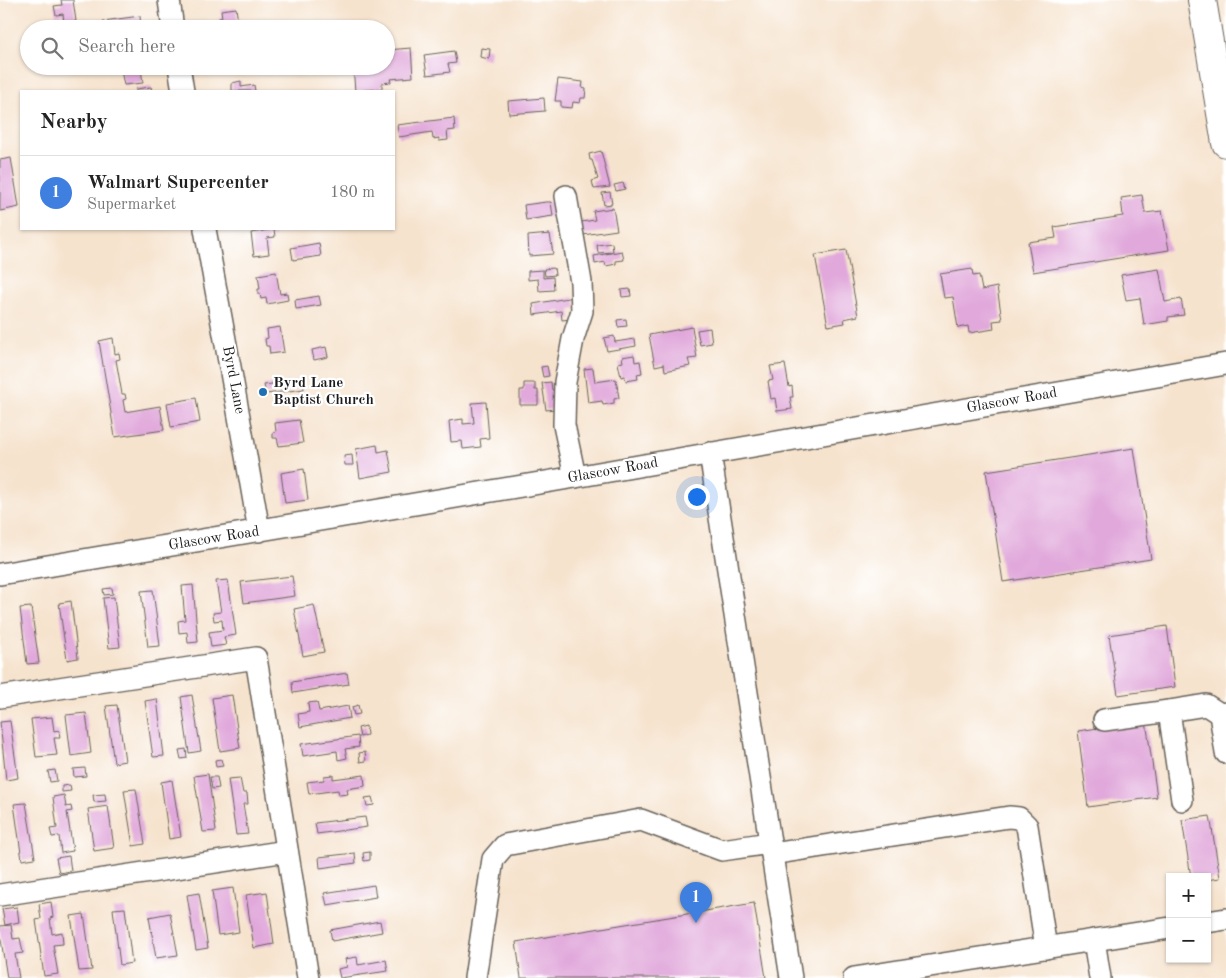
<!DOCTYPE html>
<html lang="en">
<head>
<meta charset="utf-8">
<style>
	body { margin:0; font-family:"Old Standard TT",serif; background:#f6f6f6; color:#222 }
	.controls { position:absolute; right:15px; bottom:15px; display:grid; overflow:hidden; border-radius:0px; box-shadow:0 1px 4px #0004 }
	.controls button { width:45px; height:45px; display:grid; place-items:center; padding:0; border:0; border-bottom:1px solid #e0e0e0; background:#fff; color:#222; font:25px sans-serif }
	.you { position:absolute; left:696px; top:496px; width:18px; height:18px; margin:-12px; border:4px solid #fff; border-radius:50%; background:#1a73e8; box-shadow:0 0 0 8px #1a73e833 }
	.badge { display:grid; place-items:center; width:32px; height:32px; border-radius:50%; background:#111827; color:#fff; font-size:16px; font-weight:700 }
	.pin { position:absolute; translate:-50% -41px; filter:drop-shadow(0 1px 2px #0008) }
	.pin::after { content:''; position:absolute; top:26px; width:18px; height:15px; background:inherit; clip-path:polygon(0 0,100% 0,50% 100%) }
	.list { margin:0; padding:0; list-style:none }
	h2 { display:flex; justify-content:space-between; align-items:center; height:65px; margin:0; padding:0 20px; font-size:21px }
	h2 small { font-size:16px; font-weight:400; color:#767676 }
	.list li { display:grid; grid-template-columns:32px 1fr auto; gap:15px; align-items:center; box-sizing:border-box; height:75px; padding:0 20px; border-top:1px solid #e0e0e0 }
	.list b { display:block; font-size:19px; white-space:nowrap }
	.list p { margin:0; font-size:16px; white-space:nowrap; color:#767676 }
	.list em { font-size:16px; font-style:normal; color:#767676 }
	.icon { flex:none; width:28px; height:28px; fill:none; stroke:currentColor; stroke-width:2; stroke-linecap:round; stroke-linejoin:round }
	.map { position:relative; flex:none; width:1226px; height:978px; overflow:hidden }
	.search { position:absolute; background:#fff; box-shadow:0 1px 4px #0004; left:20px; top:20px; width:375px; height:55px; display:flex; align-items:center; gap:12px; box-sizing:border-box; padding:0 18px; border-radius:28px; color:#767676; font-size:19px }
	.panel { position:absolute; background:#fff; box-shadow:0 1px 4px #0004; left:20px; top:90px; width:375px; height:140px; border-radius:0px }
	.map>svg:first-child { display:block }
	.building { fill:#e1a9db }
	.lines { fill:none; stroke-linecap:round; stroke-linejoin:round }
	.minor-casing { stroke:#68625a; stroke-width:24 }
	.highway-casing { stroke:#68625a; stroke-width:30 }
	.minor { stroke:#fff; stroke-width:21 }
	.highway { stroke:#fff; stroke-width:28 }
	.poi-dot { fill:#1f6fb2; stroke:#fff; stroke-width:2 }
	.labels { text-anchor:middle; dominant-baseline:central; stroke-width:4.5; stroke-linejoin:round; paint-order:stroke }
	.street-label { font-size:15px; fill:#1c1c1c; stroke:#fff }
	.poi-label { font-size:15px; font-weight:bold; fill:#1c1c1c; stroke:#fff; text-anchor:start }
</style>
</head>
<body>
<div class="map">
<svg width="1226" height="978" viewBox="0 0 1226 978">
	<rect width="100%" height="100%" fill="#fff"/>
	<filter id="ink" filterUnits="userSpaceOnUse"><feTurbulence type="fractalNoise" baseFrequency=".02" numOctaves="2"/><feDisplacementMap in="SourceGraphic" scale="10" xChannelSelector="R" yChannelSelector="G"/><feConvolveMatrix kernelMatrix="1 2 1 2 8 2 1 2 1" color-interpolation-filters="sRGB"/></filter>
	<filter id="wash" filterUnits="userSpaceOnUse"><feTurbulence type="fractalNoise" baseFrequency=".0096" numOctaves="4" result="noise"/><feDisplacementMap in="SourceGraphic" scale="20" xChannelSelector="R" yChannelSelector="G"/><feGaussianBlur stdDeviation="1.12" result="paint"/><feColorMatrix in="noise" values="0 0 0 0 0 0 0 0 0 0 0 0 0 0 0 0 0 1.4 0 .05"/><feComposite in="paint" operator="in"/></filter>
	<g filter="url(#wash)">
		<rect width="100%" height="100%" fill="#f6e3ce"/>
		<g id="blocks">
			<g class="building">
				<path d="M61 0H73L76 21 64 23 63 14 56 15 54 6 62 5Z"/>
				<path d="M236 8 239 29H224L223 23 220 24 219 18H222L221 10Z"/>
				<path d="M140 16 141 29H104L103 21Z"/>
				<path d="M411 48 413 77 390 79 391 82 382 83V89L355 91 353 66H386L387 50Z"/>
				<path d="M481 48 490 49 489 59 480 57Z"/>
				<path d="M454 51 456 63 448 64 450 72 427 75 424 55Z"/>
				<path d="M120 66H145L146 68 141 69 143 83 124 85Z"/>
				<path d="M558 79 583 82 582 88 586 89 585 98H581L580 103 573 102 572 108 561 107V101H555Z"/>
				<path d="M241 81V87L254 85 255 91H232V83Z"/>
				<path d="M151 87 152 91H136V89Z"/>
				<path d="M544 98 545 111 509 114 508 101Z"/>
				<path d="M454 118 455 130 447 131 448 140 439 141V138L433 139 432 132 399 137 397 125Z"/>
				<path d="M601 151 610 187 594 189 592 181 598 179 592 160H590L589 154Z"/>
				<path d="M11 158 19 207 0 211V160Z"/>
				<path d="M623 183 625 189 616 191 614 185Z"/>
				<path d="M610 192 612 204 604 205 602 193Z"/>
				<path d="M1142 195 1145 213 1162 211 1169 250 1033 272 1028 242 1056 238 1054 227 1123 216 1121 198Z"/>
				<path d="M546 202H551L553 216 526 220 524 205Z"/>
				<path d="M613 208 617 230 583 235 581 222 595 220 593 211Z"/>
				<path d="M274 229 275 237 267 238 269 254 254 256 251 233Z"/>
				<path d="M550 234 553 254 529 256 528 236Z"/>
				<path d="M319 243 321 256 293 260 291 248Z"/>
				<path d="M612 243 613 252 598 253 597 245Z"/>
				<path d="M846 250 858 316 844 319 845 323 828 326 815 255Z"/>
				<path d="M622 251 624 260 616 261V264L606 266 605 262 595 264 594 256Z"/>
				<path d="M554 268 555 275 545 276 544 269Z"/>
				<path d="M972 269 973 276 979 275 982 290 997 287 1002 320 993 321 994 329 969 333 968 326 958 328 953 297 944 298 940 274Z"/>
				<path d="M1159 269 1165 302 1181 299 1184 315 1168 317V321L1144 325 1140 298 1126 300 1121 275Z"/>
				<path d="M543 270V278L553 277 554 290 539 291 538 279 528 280V271Z"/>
				<path d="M276 272 280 294 287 293 288 300 267 304 266 298 261 299 260 294H258V289H260L258 275Z"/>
				<path d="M630 289 631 296 622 297 621 290Z"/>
				<path d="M319 296 321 305 296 309 295 300Z"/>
				<path d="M574 297 576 308 570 309 571 319 562 320 561 311 534 315 533 304Z"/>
				<path d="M626 319 627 326 618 327 617 320Z"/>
				<path d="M280 327 284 352 270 354 269 346H266L265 339 268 338 267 329Z"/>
				<path d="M692 327 697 358 688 359 690 366 665 371 664 364 655 366 649 335Z"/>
				<path d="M710 328 712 343 700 345 697 330Z"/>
				<path d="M614 336 615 342 635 339 636 346 607 351 604 338Z"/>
				<path d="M113 338 115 354 119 353 120 359 116 360 122 394H125L126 399 123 400 125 412 160 406 164 430 115 437 99 341Z"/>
				<path d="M326 347 328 357 314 360 312 350Z"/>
				<path d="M634 355 635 362 640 361 642 373 637 374 638 379 626 381 625 376 621 377 618 363 623 362 622 357Z"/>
				<path d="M785 364 789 387 792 386 793 397H790L792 409 777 411 775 398 771 399 768 381 773 380 770 366Z"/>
				<path d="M547 366 549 376 543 377 541 367Z"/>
				<path d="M593 368 595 382 616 379 619 398 614 399V403L603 405 602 401 588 403 584 369Z"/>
				<path d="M303 380 304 389 266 394 264 385Z"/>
				<path d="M551 382 552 390H559L555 409 546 410 542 383Z"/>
				<path d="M524 383H535V390H538V405H520V390H524Z"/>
				<path d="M196 398 200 422 171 427 167 403Z"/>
				<path d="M486 402 489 438 480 439 481 447 463 449 462 441 451 442 449 421 463 419V424L474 423 472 403Z"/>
				<path d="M299 420 303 443 279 446 277 438H273V433L276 432 275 423Z"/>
				<path d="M377 445 378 452 388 450 392 472 360 478 356 449Z"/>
				<path d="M1134 448 1151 559 1003 582 986 471Z"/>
				<path d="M352 455 353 465H345L344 456Z"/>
				<path d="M304 469 308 500 285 503 281 473Z"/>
				<path d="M292 576 295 596 244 603 241 582Z"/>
				<path d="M228 580 236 635 224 637 226 645 211 647 209 632 223 630 222 620 214 621 213 613 221 612 216 581Z"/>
				<path d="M193 585 198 642 188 643 187 632 179 633 178 621 185 620 182 586Z"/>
				<path d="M112 588 113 594 104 595 103 589Z"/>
				<path d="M153 590 160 646 148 647 141 591Z"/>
				<path d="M114 597 120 647 109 648 103 598Z"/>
				<path d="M71 601 78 658 67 660 59 603Z"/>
				<path d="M314 605 324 652 303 656 294 609Z"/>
				<path d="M31 607 39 663 27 664 20 608Z"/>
				<path d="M1167 626 1175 687 1118 695 1109 635Z"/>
				<path d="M347 673 349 684 293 693 292 682Z"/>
				<path d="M192 695 201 751 189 753 181 697Z"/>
				<path d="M232 695 240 748 220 751 212 698Z"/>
				<path d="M157 699 164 756 153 757 145 701Z"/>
				<path d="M317 702 319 711 348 706 350 718 300 727 298 714 309 712 308 703Z"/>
				<path d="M117 705 125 761 114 763 106 706Z"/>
				<path d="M358 705 360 714 354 715 352 707Z"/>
				<path d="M86 713 91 753 71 756 66 715Z"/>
				<path d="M52 717 54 731 59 730 60 738H54L57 755 36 757 31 719Z"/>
				<path d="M10 721 18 778 6 780 0 722Z"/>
				<path d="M1146 721 1157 797 1088 807 1078 731Z"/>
				<path d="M366 726 367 735 360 737 358 728Z"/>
				<path d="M358 736 359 747 345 749 347 758 338 760 337 751 303 756 301 744Z"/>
				<path d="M186 749 187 758 181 759 179 750Z"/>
				<path d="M365 752 366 761 360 762 359 753Z"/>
				<path d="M221 759 223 766 216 767 215 760Z"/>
				<path d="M85 768 86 776 74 777 73 769Z"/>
				<path d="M55 770 57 781 50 782 48 771Z"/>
				<path d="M208 774 216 831 203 832 194 776Z"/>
				<path d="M333 775V779L364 775 365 786 347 789 348 794 339 795 338 790 309 794 307 782 324 780V776Z"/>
				<path d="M210 777H217L219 788 212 789Z"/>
				<path d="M240 778 243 793H247L248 804H243L248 834 236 835 228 779Z"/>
				<path d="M172 780 181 837 169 839 161 782Z"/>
				<path d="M70 785 71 791 62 792V786Z"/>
				<path d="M136 789 145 844 133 846 124 790Z"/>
				<path d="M105 794 106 801 94 802 93 795Z"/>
				<path d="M64 795 66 807 71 806 72 811 67 812 73 851 61 853 59 836 52 837 50 829 57 828 53 797Z"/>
				<path d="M372 797 374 805 367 806 365 798Z"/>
				<path d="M26 803 35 858 22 860 14 804Z"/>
				<path d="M108 806 114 848 94 851 88 809Z"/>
				<path d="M1210 816 1220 878 1207 880V877H1191L1182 820Z"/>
				<path d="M365 817 367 827 317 834 315 823Z"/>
				<path d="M370 852V860L364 861 363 853Z"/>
				<path d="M355 853 356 863 320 868 319 857Z"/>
				<path d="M69 856 71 871 59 873 56 858Z"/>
				<path d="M374 885 376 897 327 905 324 893Z"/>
				<path d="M233 888 239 932 218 935 212 891Z"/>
				<path d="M267 892 274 944 254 948 246 895Z"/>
				<path d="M199 893 208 948 196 950 187 895Z"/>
				<path d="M51 902 53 917 50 918 52 934 62 932 63 944 53 945 58 974 44 976 36 920 41 919 39 904Z"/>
				<path d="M754 903 766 978H521L516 942Z"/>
				<path d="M17 907 19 922 5 925 2 909Z"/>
				<path d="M125 908 132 963 120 965 113 909Z"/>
				<path d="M170 913 178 955 156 958 149 917Z"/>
				<path d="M84 914 92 970 79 971 71 916Z"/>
				<path d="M380 921 382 932 332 941 330 930Z"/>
				<path d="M11 925 13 939 20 938 23 953 15 954 19 978H7L0 933V926Z"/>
				<path d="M357 957 358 965 386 960 388 971 340 978 338 969 347 967 345 959Z"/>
			</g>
		</g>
	</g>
	<g filter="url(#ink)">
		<use href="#blocks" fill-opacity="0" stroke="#68625a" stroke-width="1"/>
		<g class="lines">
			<defs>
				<g id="minor">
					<path d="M169 0 173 29"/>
					<path d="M179 66 183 91"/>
					<path d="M566 196 581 282 582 311 573 339 565 382 564 425 575 477"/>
					<path d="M205 229C223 330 242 430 259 531"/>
					<path d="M710 453 791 978"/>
					<path d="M0 574 575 477 1226 364"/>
					<path d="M0 697 256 658 308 978"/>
					<path d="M1226 713 1220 714 1226 753"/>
					<path d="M1104 720 1169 711"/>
					<path d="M1182 800 1169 711 1206 705 1220 714"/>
					<path d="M772 854 1009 817 1019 818 1027 826 1046 948"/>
					<path d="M0 895 287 851"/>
					<path d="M1207 922 1226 919"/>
					<path d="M1094 940 1100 978"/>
					<path d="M475 978 493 859 505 845 641 820 722 850 770 843"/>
					<path d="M854 978 1170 928"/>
				</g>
				<path id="highway" d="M1202 0 1226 143"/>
			</defs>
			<use href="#minor" class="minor-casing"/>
			<use href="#highway" class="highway-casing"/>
			<use href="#minor" class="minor"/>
			<use href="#highway" class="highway"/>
		</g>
	</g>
	<circle class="poi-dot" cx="263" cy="392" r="5"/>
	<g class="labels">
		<g class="street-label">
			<text transform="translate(233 380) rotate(79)">Byrd Lane</text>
			<text transform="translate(1012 401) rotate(-10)">Glascow Road</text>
			<text transform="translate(613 471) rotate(-10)">Glascow Road</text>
			<text transform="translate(214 539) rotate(-9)">Glascow Road</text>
		</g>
		<g class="poi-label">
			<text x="273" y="383">Byrd Lane<tspan x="273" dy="17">Baptist Church</tspan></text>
		</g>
	</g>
</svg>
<div class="controls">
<button>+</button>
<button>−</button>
</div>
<div class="you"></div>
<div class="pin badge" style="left:696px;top:923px;background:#3f7fe0">1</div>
<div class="search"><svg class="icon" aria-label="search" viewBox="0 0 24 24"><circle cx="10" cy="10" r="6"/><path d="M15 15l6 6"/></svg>Search here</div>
<section class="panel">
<h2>Nearby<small></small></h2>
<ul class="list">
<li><span class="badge" style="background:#3f7fe0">1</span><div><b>Walmart Supercenter</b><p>Supermarket</p></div><em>180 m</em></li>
</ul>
</section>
</div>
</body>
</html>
